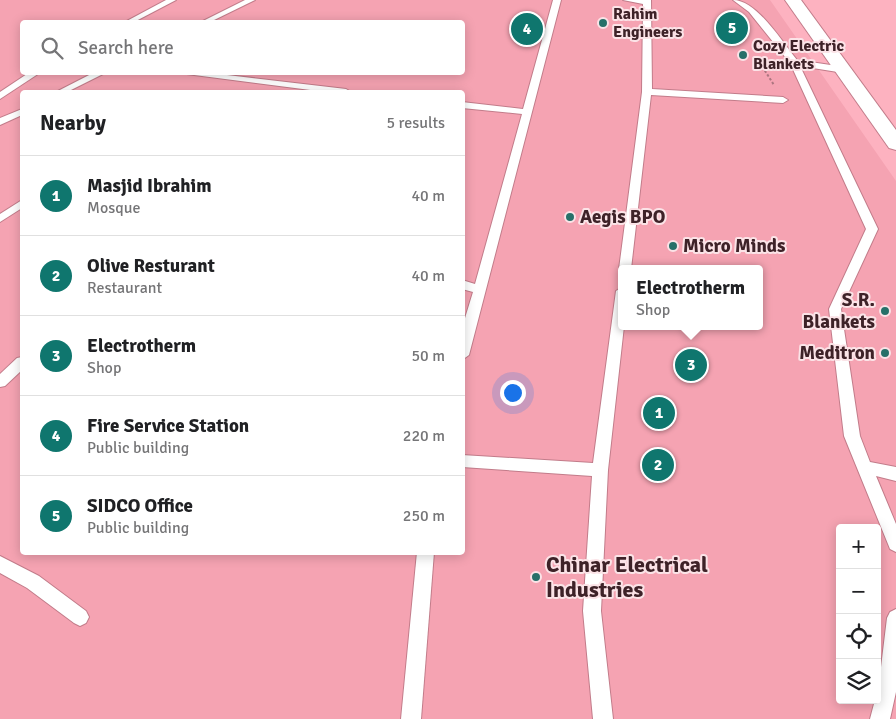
<!DOCTYPE html>
<html lang="en">
<head>
<meta charset="utf-8">
<style>
	body { margin:0; font-family:Signika,sans-serif; background:#f2f2f2; color:#202124 }
	.controls { position:absolute; right:15px; bottom:15px; display:grid; overflow:hidden; border-radius:5px; box-shadow:0 2px 12px #0003 }
	.controls button { width:45px; height:45px; display:grid; place-items:center; padding:0; border:0; border-bottom:1px solid #e0e0e0; background:#fff; color:#202124; font:25px sans-serif }
	.you { position:absolute; left:512px; top:392px; width:18px; height:18px; margin:-12px; border:4px solid #fff; border-radius:50%; background:#1a73e8; box-shadow:0 0 0 8px #1a73e833 }
	.badge { display:grid; place-items:center; width:32px; height:32px; border-radius:50%; background:#0f766e; color:#fff; font-size:16px; font-weight:700 }
	.pin { position:absolute; translate:-50% -50%; border:2px solid #fff; box-shadow:0 1px 5px #0006 }
	.popup { position:absolute; left:618px; top:265px; width:145px; height:65px; box-sizing:border-box; display:grid; place-content:center; border-radius:5px; background:#fff; filter:drop-shadow(0 1px 4px #0005); font-size:16px; white-space:nowrap; color:#757577 }
	.popup b { font-size:19px; color:#202124 }
	.popup::after { content:''; position:absolute; left:50%; top:100%; margin-left:-10px; border:10px solid transparent; border-top-color:#fff }
	.list { margin:0; padding:0; list-style:none }
	h2 { display:flex; justify-content:space-between; align-items:center; height:65px; margin:0; padding:0 20px; font-size:21px }
	h2 small { font-size:16px; font-weight:400; color:#757577 }
	.list li { display:grid; grid-template-columns:32px 1fr auto; gap:15px; align-items:center; box-sizing:border-box; height:80px; padding:0 20px; border-top:1px solid #e0e0e0 }
	.list b { display:block; font-size:19px; white-space:nowrap }
	.list p { margin:0; font-size:16px; white-space:nowrap; color:#757577 }
	.list em { font-size:16px; font-style:normal; color:#757577 }
	.icon { flex:none; width:28px; height:28px; fill:none; stroke:currentColor; stroke-width:2; stroke-linecap:round; stroke-linejoin:round }
	.map { position:relative; flex:none; width:896px; height:719px; overflow:hidden }
	.search { position:absolute; background:#fff; box-shadow:0 2px 12px #0003; left:20px; top:20px; width:445px; height:55px; display:flex; align-items:center; gap:12px; box-sizing:border-box; padding:0 18px; border-radius:5px; color:#757577; font-size:19px }
	.panel { position:absolute; background:#fff; box-shadow:0 2px 12px #0003; left:20px; top:90px; width:445px; height:465px; border-radius:5px }
	.map>svg:first-child { display:block }
	.built { fill:#f5a3b2; fill-rule:evenodd }
	.lines { fill:none; stroke-linecap:round; stroke-linejoin:round }
	.service-casing { stroke:#c27c8a; stroke-width:2 }
	.tertiary-casing { stroke:#c27c8a; stroke-width:2 }
	.path { stroke:#ad7680; stroke-width:2; stroke-dasharray:2.5 2; stroke-linecap:butt }
	.service { fill:#fff; fill-rule:evenodd }
	.tertiary { fill:#fff; fill-rule:evenodd }
	.poi-dot { fill:#277069; stroke:#fbe3e7; stroke-width:2 }
	.labels { text-anchor:middle; dominant-baseline:central; stroke-width:4; stroke-linejoin:round; paint-order:stroke }
	.far-poi-label { font-size:16px; font-weight:bold; fill:#3e2228; stroke:#fbe3e7; text-anchor:start }
	.poi-label { font-size:19px; font-weight:bold; fill:#3e2228; stroke:#fbe3e7; text-anchor:start }
	.near-poi-label { font-size:22px; font-weight:bold; fill:#3e2228; stroke:#fbe3e7; text-anchor:start }
</style>
</head>
<body>
<div class="map">
<svg width="896" height="719" viewBox="0 0 896 719">
	<rect width="100%" height="100%" fill="#fdb2c0"/>
	<path class="built" d="M0 0H770L896 181V719H0ZM22 22H462V72H22ZM22 92H462V552H22ZM622 269H760V326H622ZM840 528H877V700H840Z"/>
	<g class="lines">
		<defs>
			<g id="service">
				<path d="M166 0H176L134 22H125Z"/>
				<path d="M245 0H255L210 22H201Z"/>
				<path d="M553 0H561L469 355 462 360V328L473 292 462 289V280L475 284 522 114 462 108V102L523 109Z"/>
				<path d="M623 0H651L652 89 783 97 788 100 783 103 651 95 631 269H622V272L619 269 642 92 643 4Z"/>
				<path d="M733 0C757 0 782 42 797 60L844 67 848 70 844 73 800 66 878 229 841 309 860 436 870 462 896 467V481L876 476 896 524V552L890 549 888 544 844 436 829 309 866 229 790 63 749 12Z"/>
				<path d="M30 72H41L0 99V92Z"/>
				<path d="M95 72H107L67 92H56Z"/>
				<path d="M171 72H202L346 89 351 92H326Z"/>
				<path d="M22 109V115L0 125V118Z"/>
				<path d="M22 200V208L0 222V214Z"/>
				<path d="M622 287V326H624L608 470 601 611 613 719H593L583 611 592 476 462 467V455L593 463 616 291Z"/>
				<path d="M22 357V370L5 386 0 387V374L17 358Z"/>
				<path d="M417 552H434L421 719H401Z"/>
				<path d="M0 556 39 576 86 611 89 617 86 623 80 626 74 623 27 588 0 573Z"/>
				<path d="M896 609V692L890 719H870L875 700H877L887 618 890 612Z"/>
			</g>
			<path id="tertiary" d="M785 0H801L896 130V150L889 148Z"/>
		</defs>
		<use href="#service" class="service-casing"/>
		<use href="#tertiary" class="tertiary-casing"/>
		<g class="path">
			<path d="M760 63 774 85"/>
			<path d="M760 63H774"/>
		</g>
		<use href="#service" class="service"/>
		<use href="#tertiary" class="tertiary"/>
	</g>
	<g class="poi-dot">
		<circle cx="603" cy="23" r="5"/>
		<circle cx="743" cy="55" r="5"/>
		<circle cx="570" cy="217" r="5"/>
		<circle cx="673" cy="246" r="5"/>
		<circle cx="885" cy="311" r="5"/>
		<circle cx="885" cy="353" r="5"/>
		<circle cx="536" cy="577" r="5"/>
	</g>
	<g class="labels">
		<g class="far-poi-label">
			<text x="613" y="14">Rahim<tspan x="613" dy="18">Engineers</tspan></text>
			<text x="753" y="46">Cozy Electric<tspan x="753" dy="18">Blankets</tspan></text>
		</g>
		<g class="poi-label">
			<text x="580" y="217">Aegis BPO</text>
			<text x="683" y="246">Micro Minds</text>
			<text x="875" y="300" text-anchor="end">S.R.<tspan x="875" dy="22">Blankets</tspan></text>
			<text x="875" y="353" text-anchor="end">Meditron</text>
		</g>
		<g class="near-poi-label">
			<text x="546" y="564">Chinar Electrical<tspan x="546" dy="25">Industries</tspan></text>
		</g>
	</g>
</svg>
<div class="controls">
<button>+</button>
<button>−</button>
<button><svg class="icon" aria-label="locate" viewBox="0 0 24 24"><circle cx="12" cy="12" r="6"/><path d="M12 2v4M12 18v4M2 12h4M18 12h4"/></svg></button>
<button><svg class="icon" aria-label="layers" viewBox="0 0 24 24"><path d="M12 4l9 5-9 5-9-5zM3 14l9 5 9-5"/></svg></button>
</div>
<div class="you"></div>
<div class="pin badge" style="left:659px;top:413px">1</div>
<div class="pin badge" style="left:658px;top:465px">2</div>
<div class="pin badge" style="left:691px;top:365px">3</div>
<div class="popup"><b>Electrotherm</b>Shop</div>
<div class="pin badge" style="left:527px;top:29px">4</div>
<div class="pin badge" style="left:732px;top:28px">5</div>
<div class="search"><svg class="icon" aria-label="search" viewBox="0 0 24 24"><circle cx="10" cy="10" r="6"/><path d="M15 15l6 6"/></svg>Search here</div>
<section class="panel">
<h2>Nearby<small>5 results</small></h2>
<ul class="list">
<li><span class="badge">1</span><div><b>Masjid Ibrahim</b><p>Mosque</p></div><em>40 m</em></li>
<li><span class="badge">2</span><div><b>Olive Resturant</b><p>Restaurant</p></div><em>40 m</em></li>
<li><span class="badge">3</span><div><b>Electrotherm</b><p>Shop</p></div><em>50 m</em></li>
<li><span class="badge">4</span><div><b>Fire Service Station</b><p>Public building</p></div><em>220 m</em></li>
<li><span class="badge">5</span><div><b>SIDCO Office</b><p>Public building</p></div><em>250 m</em></li>
</ul>
</section>
</div>
</body>
</html>
